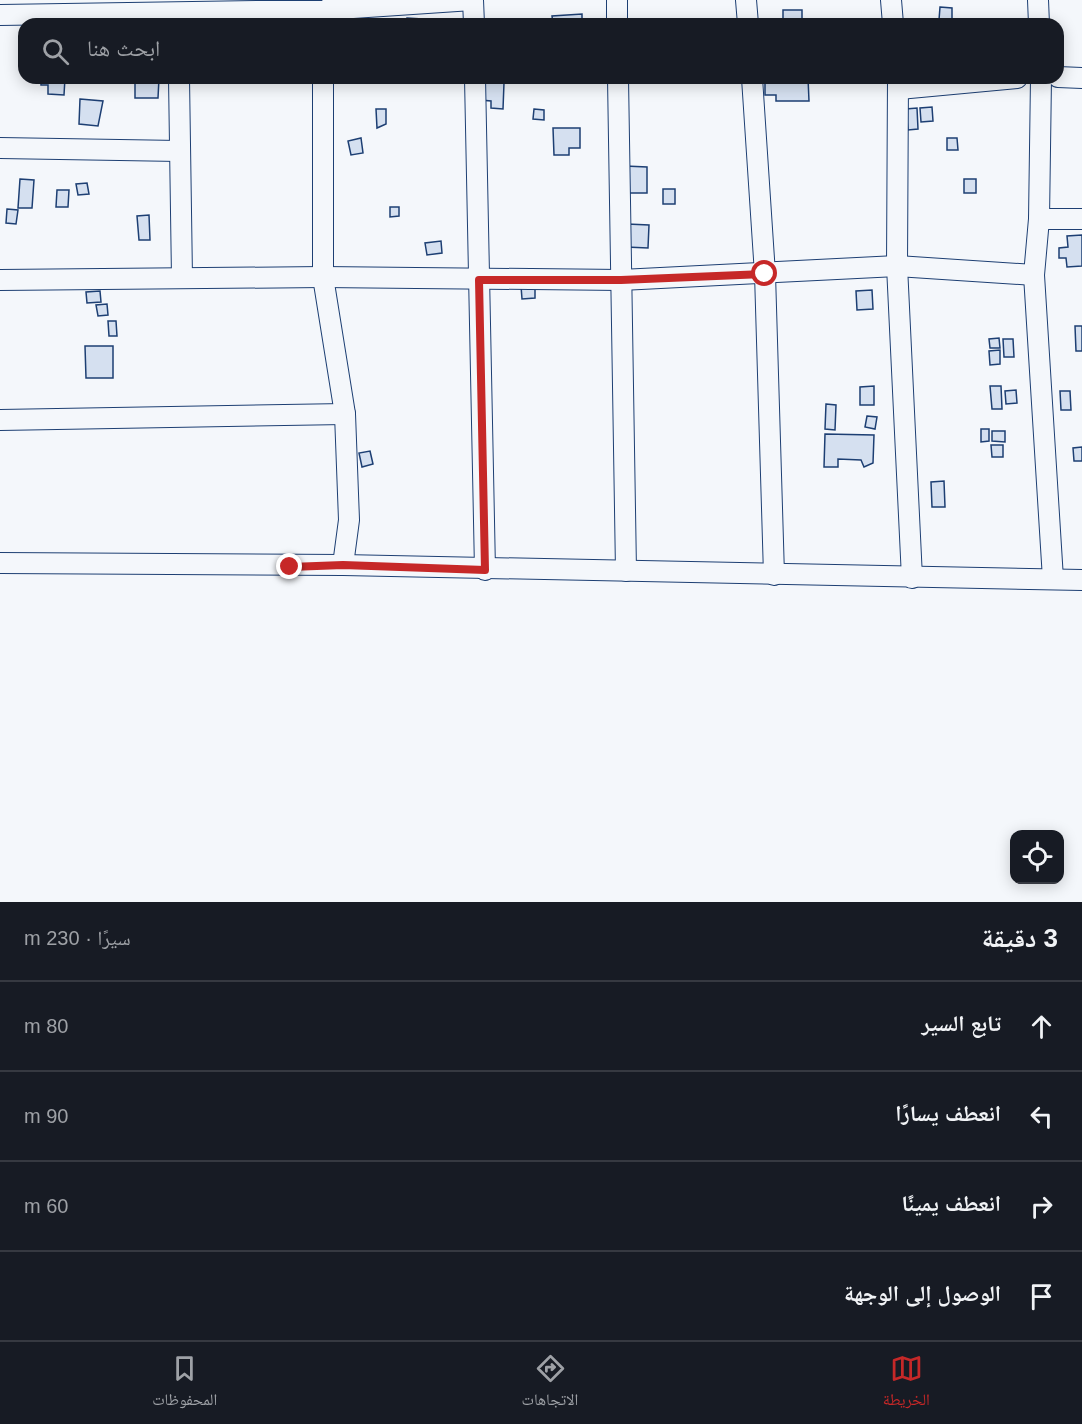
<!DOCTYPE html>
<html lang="ar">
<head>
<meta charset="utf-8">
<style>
	body { margin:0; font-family:Arial,"Noto Naskh Arabic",sans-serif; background:#20242c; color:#f1f3f6; direction:rtl }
	.controls { position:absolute; right:18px; bottom:18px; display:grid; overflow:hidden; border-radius:12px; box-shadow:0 3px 15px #0003 }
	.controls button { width:54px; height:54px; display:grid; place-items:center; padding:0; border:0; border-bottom:2px solid #363941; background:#171b24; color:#f1f3f6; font:30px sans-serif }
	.stop { position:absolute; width:18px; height:18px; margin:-14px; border:4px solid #c62828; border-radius:50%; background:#fff }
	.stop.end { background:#c62828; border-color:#fff; box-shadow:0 2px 6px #0008 }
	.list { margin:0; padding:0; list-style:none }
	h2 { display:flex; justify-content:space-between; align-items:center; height:78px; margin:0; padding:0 24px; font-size:26px }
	h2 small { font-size:20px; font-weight:400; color:#9ea1a6 }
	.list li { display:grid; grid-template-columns:39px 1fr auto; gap:18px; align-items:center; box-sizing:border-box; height:90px; padding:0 24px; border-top:2px solid #363941 }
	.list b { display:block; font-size:22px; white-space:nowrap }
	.list em { font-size:20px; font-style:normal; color:#9ea1a6 }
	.icon { flex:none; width:33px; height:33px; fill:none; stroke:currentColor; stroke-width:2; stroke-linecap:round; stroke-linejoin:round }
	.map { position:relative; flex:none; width:1082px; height:902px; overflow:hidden; direction:ltr }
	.search { position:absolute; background:#171b24; box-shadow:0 3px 15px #0003; left:18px; right:18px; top:18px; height:66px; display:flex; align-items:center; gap:15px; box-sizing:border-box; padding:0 21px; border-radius:18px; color:#9ea1a6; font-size:22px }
	.sheet { height:438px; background:#171b24 }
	nav { display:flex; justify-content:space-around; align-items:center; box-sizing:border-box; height:84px; border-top:2px solid #363941; background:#171b24; font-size:16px; color:#9ea1a6 }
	nav a { display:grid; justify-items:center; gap:3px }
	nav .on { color:#c62828 }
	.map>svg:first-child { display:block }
	.building { fill:#d5e0f0; stroke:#1d3f73; stroke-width:1.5 }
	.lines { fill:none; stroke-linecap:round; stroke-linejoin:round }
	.minor-casing { stroke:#1d3f73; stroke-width:22 }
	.minor { stroke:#f4f7fb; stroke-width:20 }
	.route { stroke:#c62828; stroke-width:8 }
</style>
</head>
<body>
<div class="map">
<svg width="1082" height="902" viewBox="0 0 1082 902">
	<rect width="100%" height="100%" fill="#f4f7fb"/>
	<g class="building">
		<path d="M940 7 952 8V20H939Z"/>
		<rect x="783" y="10" width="19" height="11"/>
		<path d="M582 14V24H553L552 16Z"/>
		<path d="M407 18 438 20V24H407Z"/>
		<path d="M41 78H65L64 95 48 94V85H41Z"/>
		<path d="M135 78H159L158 98H135Z"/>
		<path d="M765 78H808L809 101H776V95H765Z"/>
		<path d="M481 82 504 83 503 109 491 108V101L480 100Z"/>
		<path d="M80 99 103 101 98 126 79 124Z"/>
		<path d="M932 107 933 121 921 122 920 108Z"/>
		<path d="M917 108 918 129 908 130 906 109Z"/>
		<path d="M376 109H386V124L377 128Z"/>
		<path d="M534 109 544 110V120L533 119Z"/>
		<path d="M553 128H580V148H569V155H554Z"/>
		<path d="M361 138 363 153 351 155 348 141Z"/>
		<path d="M947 138H957L958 150H947Z"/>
		<path d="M625 166 647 167V193H624Z"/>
		<path d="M20 179 34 180 32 208H18Z"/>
		<rect x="964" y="179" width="12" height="14"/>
		<path d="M87 183 89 194 78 195 76 184Z"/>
		<rect x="663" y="189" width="12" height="15"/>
		<path d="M57 190H69L68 207H56Z"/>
		<path d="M390 207H399V216L390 217Z"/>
		<path d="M7 209 18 210 16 224 6 223Z"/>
		<path d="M149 215 150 240H139L137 216Z"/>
		<path d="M627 224 649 225 648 248 626 247Z"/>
		<path d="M1082 235V266L1067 267 1066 258H1059V248L1068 247 1067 236Z"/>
		<path d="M441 241 442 253 427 255 425 243Z"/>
		<path d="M535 285V298L522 299 521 286Z"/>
		<path d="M872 290 873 309 857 310 856 291Z"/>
		<path d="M100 291 101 302 87 303 86 292Z"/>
		<path d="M107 304 108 315 98 316 96 305Z"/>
		<path d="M108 321H116L117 336H109Z"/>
		<path d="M1075 326H1082V351H1076Z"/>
		<path d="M999 338 1000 348H990L989 339Z"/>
		<path d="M1003 339H1013L1014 357H1004Z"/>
		<path d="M85 346H113V378H86Z"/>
		<path d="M1000 350V364L990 365 989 351Z"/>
		<path d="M874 386V405H860V387Z"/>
		<path d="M990 386H1001L1002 409H992Z"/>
		<path d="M1016 390 1017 403 1006 404 1005 391Z"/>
		<path d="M1060 391H1070L1071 410H1061Z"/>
		<path d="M826 404 836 405 835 430 825 429Z"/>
		<path d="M867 416 877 417 875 429 865 427Z"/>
		<path d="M981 429H989V441L981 442Z"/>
		<path d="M992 431H1005V442L992 441Z"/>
		<path d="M825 434 874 435 873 463 864 467 861 460 838 459V467H824Z"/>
		<path d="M991 445H1003V457H992Z"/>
		<path d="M1082 447V461H1074L1073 448Z"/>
		<path d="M370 451 373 464 362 467 359 453Z"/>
		<path d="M944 481 945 507H932L931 482Z"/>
	</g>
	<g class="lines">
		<defs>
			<g id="minor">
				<path d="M473 0 474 24"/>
				<path d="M617 0V24"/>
				<path d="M746 0 748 24"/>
				<path d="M891 0 893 24"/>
				<path d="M1038 0 1039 24"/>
				<path d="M0 15 323 10 472 0"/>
				<path d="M1058 77 1082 78"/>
				<path d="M179 78 182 278"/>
				<path d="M323 78V277L345 414 349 520 343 565"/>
				<path d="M475 78 485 570"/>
				<path d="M618 78 626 571"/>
				<path d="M752 78 765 274 774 575"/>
				<path d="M898 78 897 266 912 578"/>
				<path d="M1041 78 1039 219 1034 275 1053 579"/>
				<path d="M899 89 1017 78"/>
				<path d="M0 148 179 151"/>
				<path d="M1039 219H1082"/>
				<path d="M0 280 323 277 621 280 897 266 1034 275"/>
				<path d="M0 420 345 414"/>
				<path d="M0 563 343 565 1082 580"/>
			</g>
		</defs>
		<use href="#minor" class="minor-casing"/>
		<use href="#minor" class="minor"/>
	</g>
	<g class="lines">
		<path class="route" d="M290 567 343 565 485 570 479 280H621L765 274"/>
	</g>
</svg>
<div class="controls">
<button><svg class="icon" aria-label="locate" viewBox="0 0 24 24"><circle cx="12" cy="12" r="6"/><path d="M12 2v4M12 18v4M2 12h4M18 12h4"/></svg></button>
</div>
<div class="stop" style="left:765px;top:274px"></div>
<div class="stop end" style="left:290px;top:567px"></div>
<div class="search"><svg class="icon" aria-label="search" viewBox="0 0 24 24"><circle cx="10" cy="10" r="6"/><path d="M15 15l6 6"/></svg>ابحث هنا</div>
</div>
<section class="sheet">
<h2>3 دقيقة<small>سيرًا · 230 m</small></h2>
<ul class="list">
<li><svg class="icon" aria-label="ahead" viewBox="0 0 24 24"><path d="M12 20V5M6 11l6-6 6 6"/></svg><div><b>تابع السير</b></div><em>80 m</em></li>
<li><svg class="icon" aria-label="left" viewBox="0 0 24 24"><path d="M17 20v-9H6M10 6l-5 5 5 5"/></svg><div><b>انعطف يسارًا</b></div><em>90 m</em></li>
<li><svg class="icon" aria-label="right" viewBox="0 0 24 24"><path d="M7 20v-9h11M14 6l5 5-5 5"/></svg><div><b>انعطف يمينًا</b></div><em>60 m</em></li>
<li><svg class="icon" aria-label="arrive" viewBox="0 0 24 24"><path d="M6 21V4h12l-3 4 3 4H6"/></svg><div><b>الوصول إلى الوجهة</b></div></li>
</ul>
</section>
<nav>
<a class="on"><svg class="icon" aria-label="map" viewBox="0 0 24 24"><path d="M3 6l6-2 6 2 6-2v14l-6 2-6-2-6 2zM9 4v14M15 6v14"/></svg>الخريطة</a>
<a><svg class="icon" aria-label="directions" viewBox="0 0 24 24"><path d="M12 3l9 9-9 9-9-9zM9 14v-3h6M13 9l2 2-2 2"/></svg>الاتجاهات</a>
<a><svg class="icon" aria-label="saved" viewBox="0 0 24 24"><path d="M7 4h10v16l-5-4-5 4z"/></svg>المحفوظات</a>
</nav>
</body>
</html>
